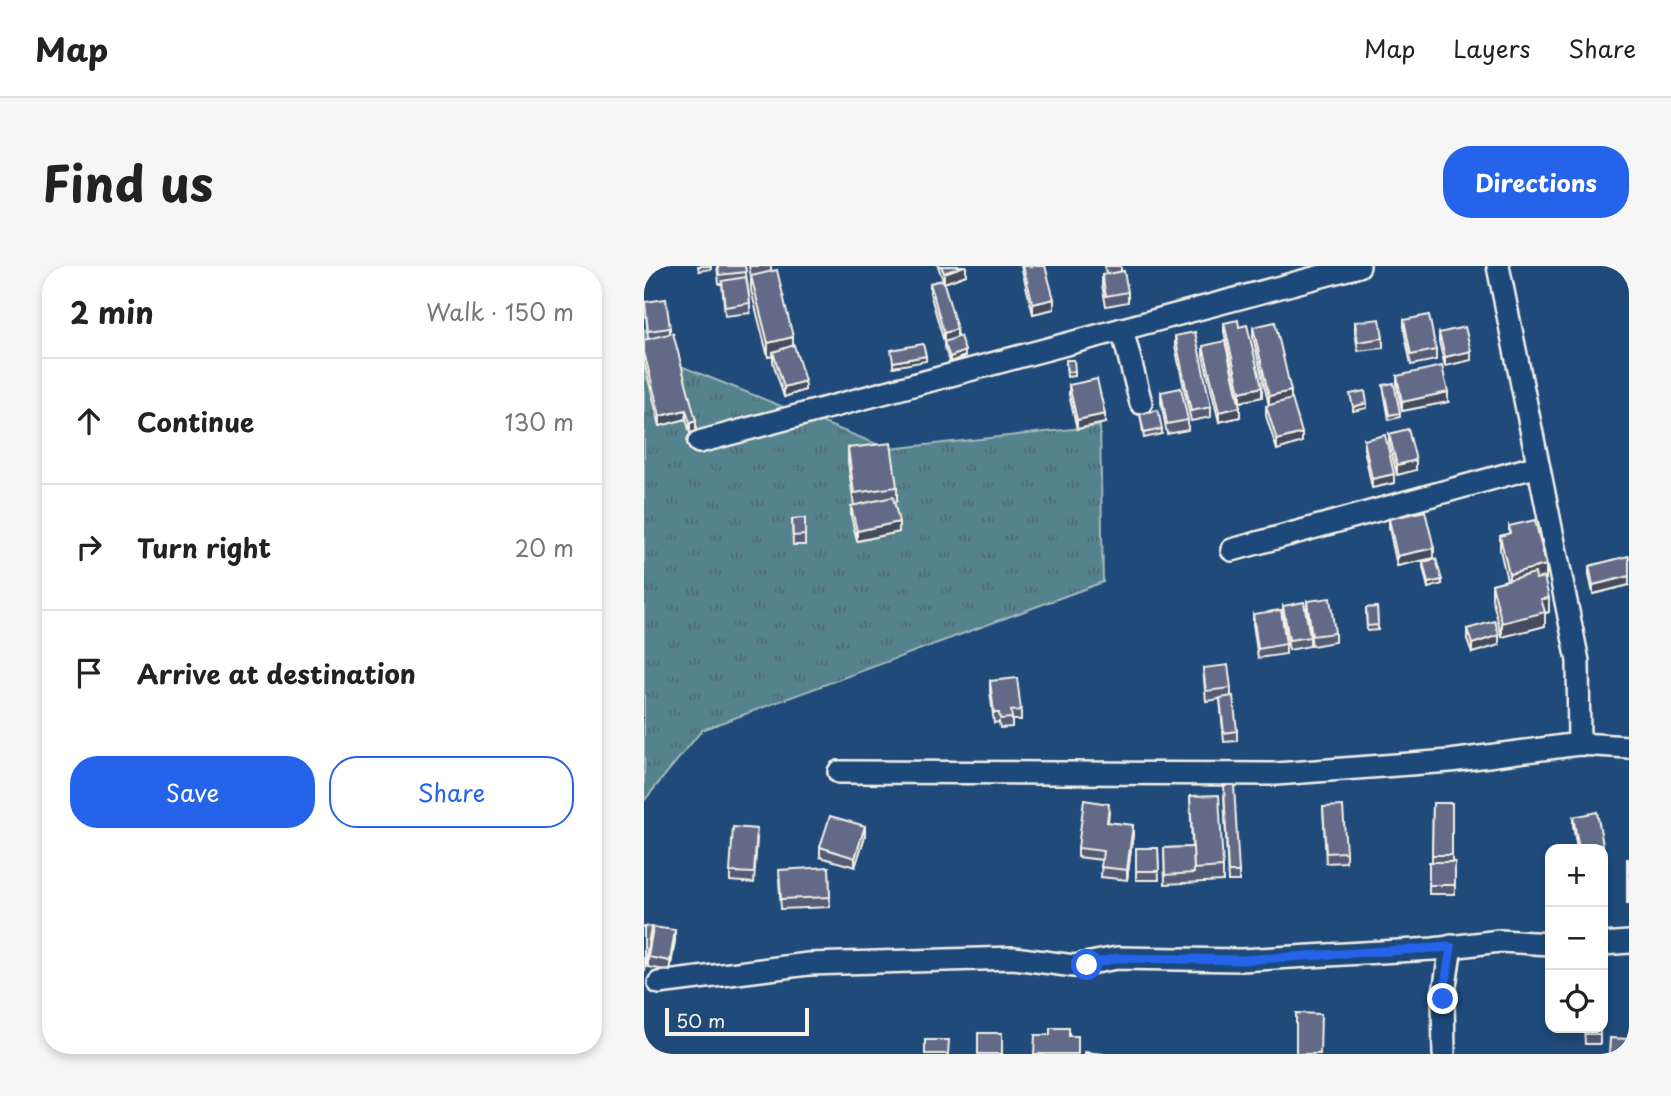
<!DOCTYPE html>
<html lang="en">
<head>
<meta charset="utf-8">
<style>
	body { margin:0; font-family:"Playpen Sans",sans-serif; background:#f6f6f6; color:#222 }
	.controls { position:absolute; right:21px; bottom:21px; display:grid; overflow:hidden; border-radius:14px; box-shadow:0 4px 10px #0003 }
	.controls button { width:63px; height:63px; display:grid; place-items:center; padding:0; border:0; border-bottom:2px solid #e0e0e0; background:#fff; color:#222; font:35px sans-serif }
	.scale { position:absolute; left:21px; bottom:18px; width:144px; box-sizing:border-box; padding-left:7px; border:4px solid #f4f1e8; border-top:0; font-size:19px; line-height:24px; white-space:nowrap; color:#f4f1e8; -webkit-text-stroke:5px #1f4a7a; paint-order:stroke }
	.stop { position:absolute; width:21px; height:21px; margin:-16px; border:5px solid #2563eb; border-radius:50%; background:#fff }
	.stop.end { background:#2563eb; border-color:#fff; box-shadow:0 2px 7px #0008 }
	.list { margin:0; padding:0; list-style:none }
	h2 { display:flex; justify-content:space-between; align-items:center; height:91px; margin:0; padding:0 28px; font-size:30px }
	h2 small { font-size:23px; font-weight:400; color:#767676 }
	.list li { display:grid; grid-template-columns:46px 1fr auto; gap:21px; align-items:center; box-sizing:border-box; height:126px; padding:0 28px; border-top:2px solid #e0e0e0 }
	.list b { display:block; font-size:26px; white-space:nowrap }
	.list em { font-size:23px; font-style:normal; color:#767676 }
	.actions { display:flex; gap:14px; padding:21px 28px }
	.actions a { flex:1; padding:16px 0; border:2px solid #2563eb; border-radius:28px; text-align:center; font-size:24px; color:#2563eb }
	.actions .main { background:#2563eb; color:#fff }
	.icon { flex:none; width:38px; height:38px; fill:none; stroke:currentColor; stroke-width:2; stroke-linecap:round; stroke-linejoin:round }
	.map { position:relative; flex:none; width:985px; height:788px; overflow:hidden; border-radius:28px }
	header { display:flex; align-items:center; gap:42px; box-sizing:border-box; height:98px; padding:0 35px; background:#fff; border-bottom:2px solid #e0e0e0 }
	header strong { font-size:33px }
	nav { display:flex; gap:38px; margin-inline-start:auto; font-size:24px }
	.intro { display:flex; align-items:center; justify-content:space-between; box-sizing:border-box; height:168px; padding:0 42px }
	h1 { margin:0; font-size:49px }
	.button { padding:18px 32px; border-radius:28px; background:#2563eb; color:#fff; font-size:24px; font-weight:700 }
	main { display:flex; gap:42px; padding:0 42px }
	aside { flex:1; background:#fff; border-radius:28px; box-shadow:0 4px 10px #0003 }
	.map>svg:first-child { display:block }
	.grass { fill:url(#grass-tufts); stroke:#a4baba; stroke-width:2 }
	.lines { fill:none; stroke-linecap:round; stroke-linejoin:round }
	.street-casing { stroke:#f4f1e8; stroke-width:26 }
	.street { stroke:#1f4a7a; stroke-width:21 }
	.wall { fill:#555c74; stroke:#f4f1e8; stroke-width:2 }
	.shaded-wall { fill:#454b5e; stroke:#f4f1e8; stroke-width:2 }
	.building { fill:#636b87; stroke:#f4f1e8; stroke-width:2 }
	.route { stroke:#2563eb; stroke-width:9 }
</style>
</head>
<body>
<header>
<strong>Map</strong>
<nav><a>Map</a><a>Layers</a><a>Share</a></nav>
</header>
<div class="intro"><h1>Find us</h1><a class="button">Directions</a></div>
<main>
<aside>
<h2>2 min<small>Walk · 150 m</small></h2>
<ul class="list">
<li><svg class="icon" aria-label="ahead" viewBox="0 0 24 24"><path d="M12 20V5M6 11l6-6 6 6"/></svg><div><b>Continue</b></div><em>130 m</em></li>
<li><svg class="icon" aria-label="right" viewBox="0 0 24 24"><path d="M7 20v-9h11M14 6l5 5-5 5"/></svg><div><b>Turn right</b></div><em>20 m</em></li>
<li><svg class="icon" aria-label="arrive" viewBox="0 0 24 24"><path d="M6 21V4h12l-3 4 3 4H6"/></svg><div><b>Arrive at destination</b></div></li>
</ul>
<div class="actions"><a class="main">Save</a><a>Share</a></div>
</aside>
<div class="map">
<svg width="985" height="788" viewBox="0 0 985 788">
	<defs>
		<pattern id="grass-tufts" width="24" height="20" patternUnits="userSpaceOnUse" patternTransform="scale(1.75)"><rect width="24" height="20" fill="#55838d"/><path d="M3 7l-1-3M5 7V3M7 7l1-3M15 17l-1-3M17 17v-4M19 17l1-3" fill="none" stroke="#506b71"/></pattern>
	</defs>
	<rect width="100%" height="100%" fill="#1f4a7a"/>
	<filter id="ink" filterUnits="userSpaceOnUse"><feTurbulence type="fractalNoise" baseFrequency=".0143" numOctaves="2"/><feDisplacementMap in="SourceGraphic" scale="14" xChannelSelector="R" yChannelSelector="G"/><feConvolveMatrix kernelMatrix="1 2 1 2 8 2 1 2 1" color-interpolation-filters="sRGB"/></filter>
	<g filter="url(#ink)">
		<path class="grass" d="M0 63 34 99 245 183 456 160 459 316 58 464 0 535Z"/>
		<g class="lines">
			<defs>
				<g id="street">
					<path d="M854 0 934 395 935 478"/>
					<path d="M478 63 497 137"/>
					<path d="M55 176 715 0"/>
					<path d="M588 284 894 200"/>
					<path d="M195 506 632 508 806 495 935 478 985 481"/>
					<path d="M959 678 985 676"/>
					<path d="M15 717 164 698 370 692 430 700 473 692 597 694 789 683 856 675 906 678"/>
					<path d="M800 788 799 733 807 680"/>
				</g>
			</defs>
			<use href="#street" class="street-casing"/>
			<use href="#street" class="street"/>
		</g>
		<g class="wall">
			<path d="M54 0H67V3L55 5Z"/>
			<path d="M73 0H101L106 37V47L81 50 78 18H75Z"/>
			<path d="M105 0H127V5L161 124 140 131 129 96V90L124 91 107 24V11Z"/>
			<path d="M294 0H322V9L300 17 313 71 321 90 306 96 300 81V76L286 27V17L299 14Z"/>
			<path d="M377 0H401L410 43 389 48Z"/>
			<path d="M461 0H477V6L484 26V36L462 40 458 19V9L462 8Z"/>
			<path d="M1 36 26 62V67L52 165 46 167 42 153 16 160 0 96V74L4 73Z"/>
			<path d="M760 54 792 84V94L767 99 760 64Z"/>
			<path d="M711 56 739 72V82L714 85 711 66Z"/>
			<path d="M580 57 595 61 618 131 596 136 580 66Z"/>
			<path d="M609 61 647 133 658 176 633 184 622 150V140H625L609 71Z"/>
			<path d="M795 67 827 94 801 100 795 76Z"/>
			<path d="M531 70 567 141V151L547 155 531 80Z"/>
			<path d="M559 80 596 151 575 156 559 90Z"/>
			<path d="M422 99 431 105V110L423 111Z"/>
			<path d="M753 110 804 136 758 145 753 120Z"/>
			<path d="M425 119 461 157 433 163 425 129Z"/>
			<path d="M739 119 756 147V151L745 154Z"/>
			<path d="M517 126 544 154V164L523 168 517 136Z"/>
			<path d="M496 148 518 163V168L500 172Z"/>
			<path d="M745 168 772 204 753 209 745 177Z"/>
			<path d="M720 174 750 217 728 222 720 183Z"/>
			<path d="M204 182 253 221V235L250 236 255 266 213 275 207 250V240H210L204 196Z"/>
			<path d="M161 252V279H149L148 253Z"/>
			<path d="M745 253 790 292 753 300 745 262Z"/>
			<path d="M865 260 902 313 900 314 905 346 901 347V360L858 371 848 332V318L863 314 856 284V270L865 268Z"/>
			<path d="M985 290V319L949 328 945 309V300Z"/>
			<path d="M779 296 798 318 784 322 779 301Z"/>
			<path d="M663 335 691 367V376L668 380 663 345Z"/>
			<path d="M639 340 666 371V380L645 384 639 349Z"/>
			<path d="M733 341 734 364 723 365 722 342Z"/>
			<path d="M609 348 642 378V388L614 392 609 358Z"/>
			<path d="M823 363 855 379 828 387 823 373Z"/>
			<path d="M559 402 587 422V430L593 465V475L580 476 576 433 562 435Z"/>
			<path d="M346 415 377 444V454H368V461L356 462 355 456 350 457 346 425Z"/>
			<path d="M580 529 595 606V615H584Z"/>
			<path d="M546 530 579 601V615L521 618 520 582 548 581Z"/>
			<path d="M789 537H808V596H811V628H785V596H788Z"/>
			<path d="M679 541 702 586V596L682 597Z"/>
			<path d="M465 547 464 556 489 568 483 614 457 611 458 594 434 591V582Z"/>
			<path d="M929 551 959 579V589V583H933L929 560Z"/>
			<path d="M221 570 211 601 176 591V581Z"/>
			<path d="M113 573 110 617 86 615V606Z"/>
			<path d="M492 582H514L515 614H492Z"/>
			<rect x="983" y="593" width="2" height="44"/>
			<path d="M185 601 186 641 137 643 135 613Z"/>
			<path d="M31 674 26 705 4 701V691Z"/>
			<path d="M940 762H956V778H941Z"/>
		</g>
		<g class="shaded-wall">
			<path d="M320 0H322V9L300 17V7Z"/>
			<path d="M410 33V43L389 48V38Z"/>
			<path d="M313 63V73L300 77V67Z"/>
			<path d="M149 71V85L129 86V90L124 91V77Z"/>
			<path d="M321 85V90L306 96V91Z"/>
			<path d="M827 85V94L801 100V91Z"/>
			<path d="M282 90V95L249 101V96Z"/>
			<path d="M161 115V124L140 131V121Z"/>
			<path d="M618 121V131L596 136V126Z"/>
			<path d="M647 125V135L625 140V130Z"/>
			<path d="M804 126V136L758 145V136Z"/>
			<path d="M723 137V142L709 145V141Z"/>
			<path d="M596 141V151L575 156V146Z"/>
			<path d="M42 144V153L16 160V150Z"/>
			<path d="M461 148V157L433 163V154Z"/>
			<path d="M52 155V165L46 167V157Z"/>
			<path d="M658 167V176L633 184V174Z"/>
			<path d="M772 194V204L753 209V199Z"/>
			<path d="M750 208V217L728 222V213Z"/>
			<path d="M255 256V266L213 275V265Z"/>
			<path d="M790 282V292L753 300V290Z"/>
			<path d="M902 299V313L865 322V308Z"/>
			<path d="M985 310V319L949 328V319Z"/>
			<path d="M798 314V318L784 322V317Z"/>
			<path d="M905 332V346L901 347V360L858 371V357L897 333Z"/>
			<path d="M855 369V379L828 387V378Z"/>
			<path d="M489 559V568L483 614V604Z"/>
			<path d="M221 560V570L211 601V592Z"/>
			<path d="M7 661V670L1 705V696Z"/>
			<path d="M31 664V674L26 705V695Z"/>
		</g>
		<g class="building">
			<path d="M74 0H101L102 6 75 9Z"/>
			<path d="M297 0H320L300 7Z"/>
			<path d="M379 0H401L410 33 389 38Z"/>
			<path d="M133 4 149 71 124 77 107 10Z"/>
			<path d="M480 5 484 26 462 30 458 9Z"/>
			<path d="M102 11 106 37 81 41 78 15Z"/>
			<path d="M299 14 313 63 300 67 286 17Z"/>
			<path d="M22 33 26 62 4 65 1 36Z"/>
			<path d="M785 49 792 84 767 89 760 54Z"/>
			<path d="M736 53 739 72 714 76 711 56Z"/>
			<path d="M594 54 595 61 603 59 618 121 596 126 580 57Z"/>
			<path d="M631 56 647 125 625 130 609 61Z"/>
			<path d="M821 61 827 85 801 91 795 67Z"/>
			<path d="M551 66 567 141 547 145 531 70Z"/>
			<path d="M29 67 52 155 46 157 42 144 16 150 0 86V74Z"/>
			<path d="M316 70 321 85 306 91 300 76Z"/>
			<path d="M581 75 596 141 575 146 559 80Z"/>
			<path d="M279 78 282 90 249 96 247 84Z"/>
			<path d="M150 79 161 115 140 121 129 86Z"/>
			<path d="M422 94H430L431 105 423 106Z"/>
			<path d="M798 100 804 126 758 136 753 110Z"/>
			<path d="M453 113 461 148 433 154 425 119Z"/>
			<path d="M750 117 756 147 745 149 739 119Z"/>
			<path d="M537 122 544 154 523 158 517 126Z"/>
			<path d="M721 125 723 137 709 141 706 128Z"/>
			<path d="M648 133 658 167 633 174 622 140Z"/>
			<path d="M514 144 518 163 500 167 496 148Z"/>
			<path d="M764 163 772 194 753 199 745 168Z"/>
			<path d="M741 169 750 208 728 213 720 174Z"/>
			<path d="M247 177 253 221 210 227 204 182Z"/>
			<path d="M249 231 255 256 213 265 207 240Z"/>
			<path d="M781 245 790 282 753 290 745 253Z"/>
			<path d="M161 252V269L149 270 148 253Z"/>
			<path d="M891 254 902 299 865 308 856 270 866 267 865 260Z"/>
			<path d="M985 290V310L949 319 945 300Z"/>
			<path d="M792 293 798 314 784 317 779 296Z"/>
			<path d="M891 307 892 313 900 311 905 332 897 333 901 346 858 357 848 318Z"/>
			<path d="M686 332 691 367 668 370 663 335Z"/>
			<path d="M660 336 666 371 645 374 639 340Z"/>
			<path d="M733 341 734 359 723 360 722 342Z"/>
			<path d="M637 344 642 378 614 383 609 348Z"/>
			<path d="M851 355 855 369 828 378 823 363Z"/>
			<path d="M584 399 587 422 562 425 559 402Z"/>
			<path d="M373 412 377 444 367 445 368 452 356 453 355 447H350L346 415Z"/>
			<path d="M589 430 593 465 580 467 576 432Z"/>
			<path d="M580 519H590L595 606H584Z"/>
			<path d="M575 529 579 601 550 603 546 530Z"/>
			<path d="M440 534 465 538 463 556 489 559 483 604 457 601 459 585 434 582Z"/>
			<path d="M789 537H808V589H788Z"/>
			<path d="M699 540 702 586 682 587 679 541Z"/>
			<path d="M953 546 959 579 935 583 929 551Z"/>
			<path d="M186 550 221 560 211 592 176 581Z"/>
			<path d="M89 561 113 563 110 607 86 606Z"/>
			<path d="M549 581 550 607 521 609 520 582Z"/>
			<path d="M492 582H514L515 605H492Z"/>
			<rect x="983" y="593" width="2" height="34"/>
			<rect x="785" y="596" width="26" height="23"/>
			<path d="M185 601 186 631 137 633 135 604Z"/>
			<path d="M0 660 7 661 1 696H0Z"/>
			<path d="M9 661 31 664 26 695 4 691Z"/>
			<path d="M652 747 677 748 676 788H652Z"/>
			<path d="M406 762H425V770H434V788H390L391 769H406Z"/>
			<rect x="941" y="762" width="15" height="6"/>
			<rect x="334" y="767" width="24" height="21"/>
			<path d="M966 772 985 773V788H965Z"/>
			<path d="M281 774H305L304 788H281Z"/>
			<path d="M441 786 460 788H441Z"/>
		</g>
	</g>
	<g class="lines" filter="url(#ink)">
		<path class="route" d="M443 699 473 692 597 694 807 681 799 733"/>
	</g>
</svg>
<div class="controls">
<button>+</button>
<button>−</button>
<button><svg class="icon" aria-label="locate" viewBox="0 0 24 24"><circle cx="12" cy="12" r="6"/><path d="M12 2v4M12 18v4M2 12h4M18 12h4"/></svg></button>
</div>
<div class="scale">50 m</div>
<div class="stop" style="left:443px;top:699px"></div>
<div class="stop end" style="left:799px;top:733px"></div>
</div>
</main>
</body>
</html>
